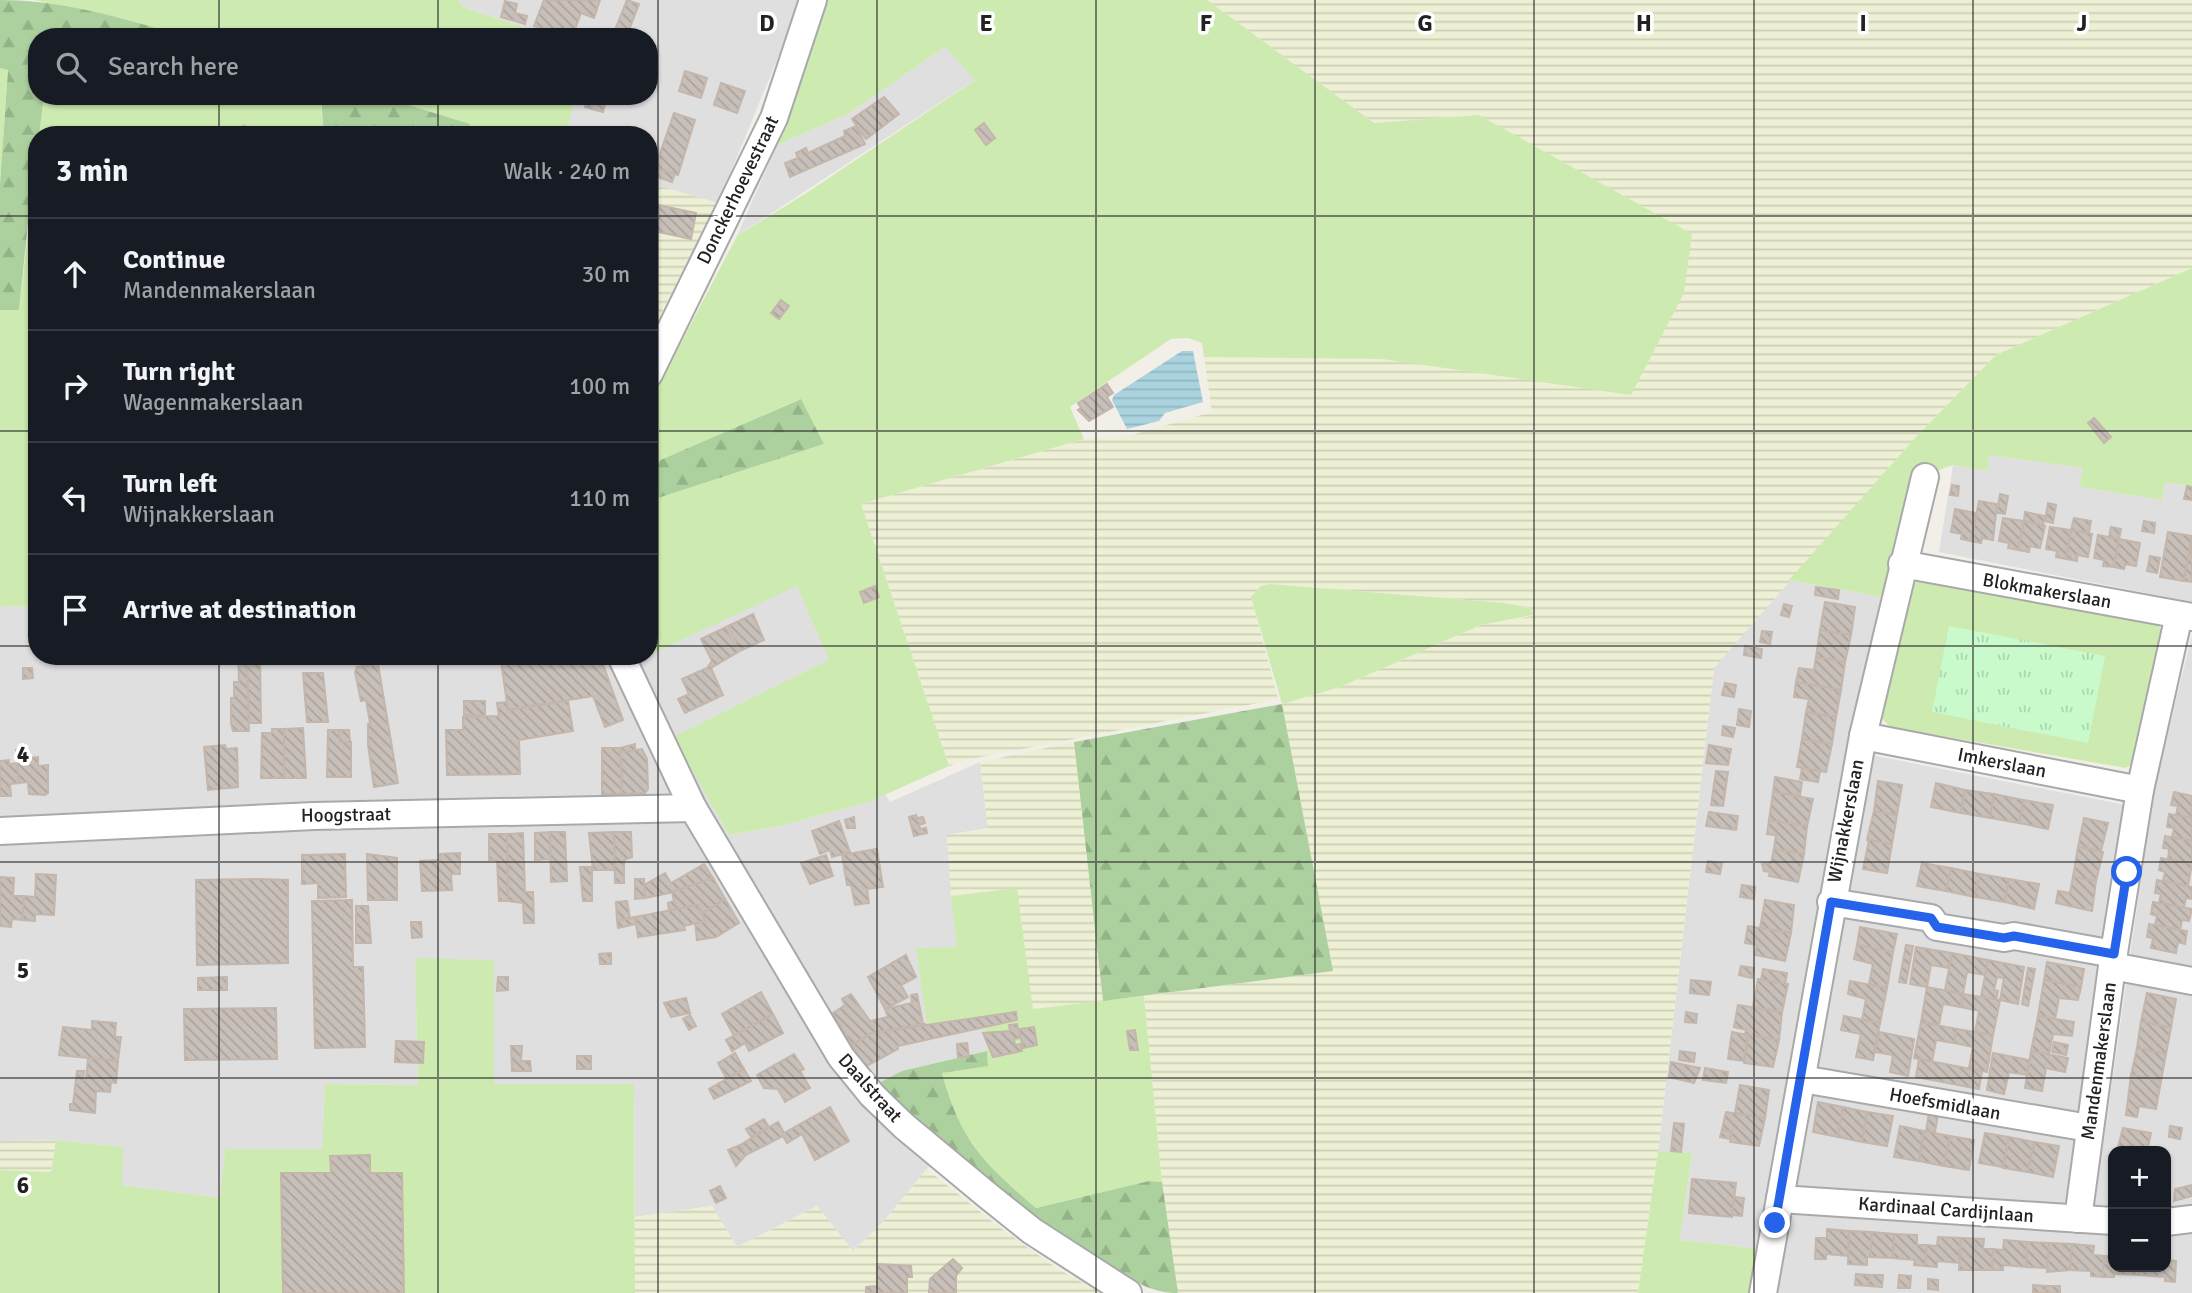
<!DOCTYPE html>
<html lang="en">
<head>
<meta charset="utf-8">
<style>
	body { margin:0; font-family:Signika,sans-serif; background:#20242c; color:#f1f3f6 }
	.controls { position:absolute; right:21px; bottom:21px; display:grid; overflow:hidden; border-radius:14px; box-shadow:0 2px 5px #0004 }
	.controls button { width:63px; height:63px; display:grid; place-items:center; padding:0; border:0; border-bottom:2px solid #363941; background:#171b24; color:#f1f3f6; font:35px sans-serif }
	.stop { position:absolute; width:21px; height:21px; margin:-16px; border:5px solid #2563eb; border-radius:50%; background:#fff }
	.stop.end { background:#2563eb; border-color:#fff; box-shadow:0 2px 7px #0008 }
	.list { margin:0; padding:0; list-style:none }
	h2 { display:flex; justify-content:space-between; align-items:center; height:91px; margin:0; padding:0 28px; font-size:30px }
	h2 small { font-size:23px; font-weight:400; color:#9ea1a6 }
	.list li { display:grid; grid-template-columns:46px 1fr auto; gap:21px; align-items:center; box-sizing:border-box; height:112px; padding:0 28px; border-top:2px solid #363941 }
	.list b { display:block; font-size:26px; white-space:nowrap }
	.list p { margin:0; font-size:23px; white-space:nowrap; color:#9ea1a6 }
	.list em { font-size:23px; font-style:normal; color:#9ea1a6 }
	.icon { flex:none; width:38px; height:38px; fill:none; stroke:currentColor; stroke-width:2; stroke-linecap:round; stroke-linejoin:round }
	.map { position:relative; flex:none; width:2192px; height:1293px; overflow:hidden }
	.search { position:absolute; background:#171b24; box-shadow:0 2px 5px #0004; left:28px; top:28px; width:630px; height:77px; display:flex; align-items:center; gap:18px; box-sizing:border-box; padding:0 24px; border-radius:28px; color:#9ea1a6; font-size:26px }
	.panel { position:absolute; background:#171b24; box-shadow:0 2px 5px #0004; left:28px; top:126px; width:630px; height:539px; border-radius:28px }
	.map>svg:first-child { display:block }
	.residential { fill:#e0dfdf; fill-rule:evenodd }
	.farmland { fill:url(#farmland-rules) }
	.grass { fill:#cdebb0 }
	.forest { fill:url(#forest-firs) }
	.park { fill:url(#park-tufts) }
	.water { fill:url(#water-rules) }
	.building { fill:url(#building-back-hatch); stroke:#c4b6ab; stroke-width:2 }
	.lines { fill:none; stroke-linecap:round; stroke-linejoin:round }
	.minor-casing { stroke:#a9a9a9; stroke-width:30 }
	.minor { stroke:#fff; stroke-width:26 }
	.route { stroke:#2563eb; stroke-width:9 }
	.grid { fill:none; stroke:#222; stroke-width:2; stroke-opacity:0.55 }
	.labels { text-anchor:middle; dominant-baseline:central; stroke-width:7; stroke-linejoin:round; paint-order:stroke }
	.street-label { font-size:19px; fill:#222; stroke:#fff }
	.grid-label { font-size:23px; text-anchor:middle; font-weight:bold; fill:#222; stroke:#fff; stroke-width:7; stroke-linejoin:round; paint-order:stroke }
</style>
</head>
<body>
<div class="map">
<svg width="2192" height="1293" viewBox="0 0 2192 1293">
	<defs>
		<pattern id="farmland-rules" width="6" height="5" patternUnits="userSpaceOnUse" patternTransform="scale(1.75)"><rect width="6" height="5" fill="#eef0d5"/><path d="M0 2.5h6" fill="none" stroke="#ccceb7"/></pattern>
		<pattern id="forest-firs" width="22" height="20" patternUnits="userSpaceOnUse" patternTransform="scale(1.75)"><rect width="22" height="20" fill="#add19e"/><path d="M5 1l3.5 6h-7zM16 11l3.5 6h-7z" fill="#95b388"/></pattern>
		<pattern id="park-tufts" width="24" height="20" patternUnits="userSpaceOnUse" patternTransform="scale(1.75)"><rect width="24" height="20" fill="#c8facc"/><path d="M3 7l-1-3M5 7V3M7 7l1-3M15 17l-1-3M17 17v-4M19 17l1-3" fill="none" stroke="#acd6af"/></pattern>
		<pattern id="water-rules" width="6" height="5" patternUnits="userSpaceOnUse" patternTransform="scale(1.75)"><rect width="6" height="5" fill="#aad3df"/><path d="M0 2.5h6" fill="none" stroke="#92b5bf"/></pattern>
		<pattern id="building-back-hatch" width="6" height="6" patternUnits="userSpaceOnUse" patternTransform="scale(1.75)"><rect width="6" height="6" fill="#c7bfb8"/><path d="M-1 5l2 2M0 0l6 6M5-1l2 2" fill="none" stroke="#aba49e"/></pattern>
	</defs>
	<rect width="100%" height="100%" fill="#f2efe9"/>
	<g class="residential">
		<path d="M459 0H799L794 18 718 203 649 183V135H566L576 96H649V37H542L543 34 463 7Z"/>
		<path d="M945 47 976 79 737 236 777 145 848 114Z"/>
		<path d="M1989 455 2083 468 2081 487 2162 500 2165 482 2192 487V602L1939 552 1953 465 1986 471Z"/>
		<path d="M1789 580 1882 597 1781 1161 1871 755 2126 805 2067 1197 2095 1203 2153 794 2192 635V1293H1755L1762 1249 1680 1240 1692 1154 1658 1151 1714 668ZM2113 1151H2166V1267H2113Z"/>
		<path d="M797 585 830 660 674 737 729 835 780 826 869 802 884 793 890 802 980 762 988 828 947 835 957 948H916L984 1015 987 1051 902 1071 946 1146 884 1221 853 1251 817 1206 737 1247 712 1206 635 1217 634 1084H494V960L415 959 418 1085 325 1084 322 1149H225L220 1198 121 1185 122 1147 56 1140 0 1141V606L37 607V656H631L634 662Z"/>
	</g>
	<g class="farmland">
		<path d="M1207 0H2192V268L1996 355 1916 437 1714 668 1658 1151 1638 1293H1178L1162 1182 1144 996 1333 971 1282 704 1340 687 1481 625 1532 616 1531 608 1505 603 1270 584 1261 586 1251 597 1278 699 966 760 949 766 861 504 1084 439 1132 435 1212 412 1204 357 1382 359 1479 115 1374 123Z"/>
		<path d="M649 183 718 203 649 337Z"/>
		<path d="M1074 742 1103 1001 1032 1009 1017 889 951 896 947 835 988 828 980 762Z"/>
		<path d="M56 1140 51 1172 0 1170V1141Z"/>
		<path d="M927 1169 998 1226 1058 1269 1101 1293H635V1217L712 1206 737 1247 817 1206 853 1251 884 1221Z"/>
	</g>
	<g class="grass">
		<path d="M34 0H459L463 7 543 34 542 37H185L125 19Z"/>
		<path d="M828 0H1207L1374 123 1479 115 1692 234 1684 293 1631 395 1382 359 1204 357 1202 343 1188 338 1171 339 1070 407 1084 439 861 504 949 766 869 802 780 826 729 835 673 737 829 660 797 586 649 655V501L824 444 800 399 649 465V404L737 236 808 192 975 80 945 47 848 114 777 145Z"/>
		<path d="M0 68 8 70 0 184Z"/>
		<path d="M44 96H307L320 99 324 135H39Z"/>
		<path d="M379 96H576L566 135H466L469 124Z"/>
		<path d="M37 158V607L0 606V310H19Z"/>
		<path d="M2192 268V487L2165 482 2162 500 2080 487 2083 468 1989 455 1987 471 1953 465 1919 477 1882 597 1789 580 1916 437 1996 355Z"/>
		<path d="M1930 579 2153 620 2164 632 2135 762 2126 768 1890 727 1879 715 1908 599 1914 583Z"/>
		<path d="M1270 584 1505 603 1531 608 1533 615 1481 625 1340 687 1282 704 1251 597 1261 586Z"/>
		<path d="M1017 888 1033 1009 1144 996 1162 1182 1149 1181 1036 1208C983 1161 961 1142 942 1073L988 1065 984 1016 927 1024 916 948 957 947 951 896Z"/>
		<path d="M415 958 494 960V1084H634L635 1293H0V1170L51 1172 56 1140 123 1147 122 1185 220 1198 225 1149H322L325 1084 418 1085Z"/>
		<path d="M1658 1151 1692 1153 1680 1240 1762 1249 1755 1293H1638Z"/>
	</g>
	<g class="forest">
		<path d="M0 0C61 0 125 18 185 37H37V96H44L39 135H37L19 310H0V184L8 70 0 68Z"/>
		<path d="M307 96H379L470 124 466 135H433L410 127 408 135H324L321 100Z"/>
		<path d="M801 399 824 444 649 501V465Z"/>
		<path d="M1282 704 1333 971 1103 1001 1074 742Z"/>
		<path d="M987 1051 988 1066 942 1073C961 1142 983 1162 1036 1208L1149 1181 1162 1182 1178 1293C1150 1293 1133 1280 1109 1266 1022 1218 952 1151 879 1083L902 1071Z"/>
	</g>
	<path class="park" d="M1949 626 2105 656 2088 743 1932 712Z"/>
	<path class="water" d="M1182 351H1193L1203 402 1165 413 1159 421 1127 429 1112 400 1114 395Z"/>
	<g class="building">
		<path d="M544 0H600L594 18 581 13 572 37 534 26Z"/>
		<path d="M627 0 639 4 627 35 615 30Z"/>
		<path d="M505 1 517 4 515 13 527 16 525 24 501 17Z"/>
		<path d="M685 71 707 78 701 98 679 91Z"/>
		<path d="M721 83 745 91 737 113 714 105Z"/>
		<path d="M588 96 607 97 603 112 585 107Z"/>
		<path d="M884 97 899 114 866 139 852 119Z"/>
		<path d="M674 113 695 120 678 175 655 168Z"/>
		<path d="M984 123 995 138 986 145 975 130Z"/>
		<path d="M243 126 254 128 252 135H241Z"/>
		<path d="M856 126 865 144 790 177 785 163 798 158 796 153 806 148 808 153 845 136 844 131Z"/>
		<path d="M656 168 675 174 672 182 654 176Z"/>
		<path d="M649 203 696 213 691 239 649 230Z"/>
		<path d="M781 300 789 306 779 319 771 313Z"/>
		<path d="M1107 384 1113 393 1107 397 1113 407 1089 421 1078 410 1081 408 1078 403Z"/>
		<path d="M2094 418 2111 437 2104 443 2088 423Z"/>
		<path d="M1952 485 1959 486 1958 496 1950 495Z"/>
		<path d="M2187 486 2192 487V500L2184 499Z"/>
		<path d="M2000 494 2008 496 2005 514 1997 513Z"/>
		<path d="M1979 501 1997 504 1993 540 1982 538 1981 543 1971 541Z"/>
		<path d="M2048 503 2056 505 2053 523 2045 521Z"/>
		<path d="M1955 509 1976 513 1971 541 1961 539 1962 534 1951 532Z"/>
		<path d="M2025 512 2045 516 2043 525 2024 521Z"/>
		<path d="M2003 518 2024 521 2018 550 2008 548 2009 543 1999 541Z"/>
		<path d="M2074 518 2091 521 2089 533 2071 530Z"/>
		<path d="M2024 521 2045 526 2040 548 2030 546 2029 552 2018 550Z"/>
		<path d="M2144 521 2155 523 2154 533 2142 531Z"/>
		<path d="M2050 527 2071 530 2066 559 2056 557 2057 551 2046 549Z"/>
		<path d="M2111 527 2121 529 2119 539 2109 537Z"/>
		<path d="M2071 530 2092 534 2088 557 2077 555V561L2066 559Z"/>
		<path d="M2168 532 2192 536 2184 581 2160 577Z"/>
		<path d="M2098 535 2119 539 2114 567 2103 566 2104 560 2094 558Z"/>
		<path d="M2192 536V582L2184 581Z"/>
		<path d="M2119 539 2140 543 2136 566 2125 564 2124 569 2114 567Z"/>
		<path d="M2150 556 2160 558 2157 573 2147 571Z"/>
		<path d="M875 586 879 597 864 603 860 592Z"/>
		<path d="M1816 587 1839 590 1838 599 1815 595Z"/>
		<path d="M1825 602 1855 607 1851 635 1820 630Z"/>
		<path d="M1784 604 1792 606 1789 617 1781 615Z"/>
		<path d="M753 614 764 640 740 651 728 626Z"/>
		<path d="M726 627 738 652 711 668 723 695 685 713 678 699 689 694 682 679 707 668 712 661 701 639Z"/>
		<path d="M1820 630 1851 635 1845 662 1816 657Z"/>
		<path d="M1762 631 1772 632 1770 644 1760 642Z"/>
		<path d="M1745 646 1762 649 1761 658 1744 655Z"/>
		<path d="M238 656H247L249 731H233L231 724V698H234V682H239Z"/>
		<path d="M247 656H260L261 723H249Z"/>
		<path d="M515 656H545V660L516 664Z"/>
		<path d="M600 656 623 720 605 727 593 696 508 710 501 661 515 659 516 664 566 656Z"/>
		<path d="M1816 657 1845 662 1841 690 1796 682 1799 668 1814 670Z"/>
		<path d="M378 664 398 783 374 787 368 745V724L370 723 366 700 361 701 355 672 357 667Z"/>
		<path d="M23 668H32L33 678 23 679Z"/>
		<path d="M303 673H323L328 722H307Z"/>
		<path d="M1796 682 1841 690 1836 717 1806 712 1809 699 1794 697Z"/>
		<path d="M1725 683 1736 685 1734 697 1722 695Z"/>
		<path d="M464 701H485V716L464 715Z"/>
		<path d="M568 701 573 731 519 740 520 774 447 775 446 730H463V717L499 716 497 703 507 702 508 710Z"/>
		<path d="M1739 709 1751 711 1749 727 1737 725Z"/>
		<path d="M1806 712 1836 717 1832 744 1802 739Z"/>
		<path d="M1723 726 1735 728 1733 737 1722 735Z"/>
		<path d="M303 728 306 778H284V729Z"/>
		<path d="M272 729H284V778H261L262 733H272Z"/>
		<path d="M328 730H339L340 742H351V777H327Z"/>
		<path d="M339 730H349L350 742H340Z"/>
		<path d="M1802 739 1832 744 1826 772 1797 767Z"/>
		<path d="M635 744V751L621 752 620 748Z"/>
		<path d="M225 745 226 749 237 748 238 787 208 790 204 747Z"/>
		<path d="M1709 745 1731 749 1728 765 1706 763Z"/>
		<path d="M602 748H620L622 794H602Z"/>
		<path d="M27 749V758L38 757V766L48 765V793L45 795 29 794 28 782 19 783 16 750Z"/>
		<path d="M642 749 647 759 648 789 645 793 622 794 621 752Z"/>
		<path d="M9 760V764L17 763 19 783 10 784 11 796H0V761Z"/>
		<path d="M1802 768 1820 771 1818 782 1800 779Z"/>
		<path d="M1716 771 1728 772 1723 806 1711 805Z"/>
		<path d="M1775 777 1802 782 1800 796 1773 792Z"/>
		<path d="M1878 781 1902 785 1897 815 1874 811Z"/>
		<path d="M1936 783 1965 790 1961 813 1931 807Z"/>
		<path d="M1965 790 1994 794 1990 818 1961 813Z"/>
		<path d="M1773 792 1813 799 1807 826 1769 820Z"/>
		<path d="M2174 792 2192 796V818L2176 815 2178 806 2171 805Z"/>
		<path d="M1994 794 2023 800 2019 823 1990 818Z"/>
		<path d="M2023 800 2053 805 2048 829 2019 823Z"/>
		<path d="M1874 811 1897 815 1892 844 1867 840Z"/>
		<path d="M1709 812 1738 816 1736 830 1706 826Z"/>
		<path d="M2169 814 2192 818V841L2172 837 2174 828 2167 827Z"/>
		<path d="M916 815 917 818 923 817 925 823 919 825 920 829 926 828 927 833 914 836 909 817Z"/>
		<path d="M854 817 855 828H847L845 820Z"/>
		<path d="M2084 818 2108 823 2101 851 2078 847Z"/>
		<path d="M1769 820 1807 826 1804 854 1774 849 1776 835 1767 834Z"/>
		<path d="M839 821 850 852 832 857 830 850 820 854 812 831Z"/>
		<path d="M550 832 551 859 535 860V833Z"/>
		<path d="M550 832H565L567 881 551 882Z"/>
		<path d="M614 832H631L632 857 624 860V883H615Z"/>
		<path d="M614 832V870H593L589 833Z"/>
		<path d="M523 833 525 892H533L534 923H524L523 903 508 901 507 834Z"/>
		<path d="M489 834H507L508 901H499L497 860H489Z"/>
		<path d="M2165 836 2192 841V864L2168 860 2169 849 2163 848Z"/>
		<path d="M1869 840 1892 844 1887 873 1863 869Z"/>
		<path d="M2078 847 2103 852 2096 881 2073 877Z"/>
		<path d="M877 849 883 887 867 889 869 903 855 905 851 885H847L842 855Z"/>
		<path d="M1774 849 1804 854 1798 882 1769 876 1770 872 1764 871 1762 864 1771 863Z"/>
		<path d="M460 853V874H451L452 890 422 891 420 861 440 860V854Z"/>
		<path d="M345 854 346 897 318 898V883L302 884V855Z"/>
		<path d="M367 854 397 858V900H368Z"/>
		<path d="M826 855 833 876 810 884 801 863Z"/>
		<path d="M2161 858 2192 864 2188 886 2163 881 2165 872 2159 870Z"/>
		<path d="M1708 861 1722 863 1720 874 1706 872Z"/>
		<path d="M1922 863 1951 868 1946 891 1917 886Z"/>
		<path d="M704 864 713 878 688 889 645 898 644 885 665 873 671 883Z"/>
		<path d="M580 867H592V901H583Z"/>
		<path d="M1951 868 1980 874 1975 897 1946 891Z"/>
		<path d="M36 874 56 875 54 915 35 914V921L22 920 24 896 35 897Z"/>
		<path d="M1980 874 2009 879 2005 902 1975 897Z"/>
		<path d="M0 877 14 878 13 896H24L22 920 12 919 11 927 0 926Z"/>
		<path d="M2073 877 2096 881 2092 911 2056 903 2058 891 2070 893Z"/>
		<path d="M713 878 725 899 703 913 698 905 669 911 668 903 674 901 672 892Z"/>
		<path d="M259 879 288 880V963L197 965 196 880Z"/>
		<path d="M635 879H644L645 898 635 899Z"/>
		<path d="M2009 879 2039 884 2034 909 2005 902Z"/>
		<path d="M2157 880 2192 887V899L2186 898 2184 908 2159 903 2161 894 2155 893Z"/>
		<path d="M1742 885 1755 887 1754 899 1740 897Z"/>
		<path d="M725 899 739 923 716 937 697 940 695 923 705 921 701 914Z"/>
		<path d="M352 900 353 967H363L365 1047 315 1048 312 901Z"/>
		<path d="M1765 900 1794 905 1791 933 1760 928Z"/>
		<path d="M627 901 630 918 617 921 616 902Z"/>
		<path d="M2153 902 2192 909 2189 921 2182 920 2180 930 2155 926 2157 916 2151 914Z"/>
		<path d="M698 905 705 921 684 926 685 930 638 937 635 917Z"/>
		<path d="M356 906H368L371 943H356Z"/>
		<path d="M635 917 636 924 618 928 617 921Z"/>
		<path d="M411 922H421L422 937 412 938Z"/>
		<path d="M2149 924 2187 931 2185 944 2178 942 2176 953 2151 948 2153 938 2147 937Z"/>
		<path d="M1748 926 1791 933 1785 961 1755 955 1757 945 1745 943Z"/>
		<path d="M1860 927 1897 934 1893 952 1857 945Z"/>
		<path d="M1857 945 1893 952 1887 988 1869 984 1873 964 1854 959Z"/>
		<path d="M1906 945 1913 946 1906 983 1899 982Z"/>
		<path d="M1916 947 1952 953 1949 968 1931 965 1927 987 1910 984Z"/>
		<path d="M611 953V964H600L599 954Z"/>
		<path d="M1952 953 1988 960 1986 975 1967 972 1963 994 1945 990Z"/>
		<path d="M906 955 916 977 901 985 908 997 885 1009 868 977Z"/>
		<path d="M1988 960 2024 967 2018 1004 2000 1000 2004 978 1997 977 1994 990 1998 991 1996 1000 1981 997Z"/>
		<path d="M2047 962 2084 969 2081 987 2044 980Z"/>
		<path d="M1741 966 1754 968 1752 978 1739 975Z"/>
		<path d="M2028 968 2035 969 2028 1006 2022 1004Z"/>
		<path d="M1763 969 1787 973 1785 984 1761 980Z"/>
		<path d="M227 977V990H198V978Z"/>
		<path d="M498 977H508V990L497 991Z"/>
		<path d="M1758 979 1788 984 1782 1012 1753 1007Z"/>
		<path d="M1691 980 1711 982 1709 995 1690 993Z"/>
		<path d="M2044 980 2081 987 2078 1000 2059 998 2055 1019 2038 1016Z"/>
		<path d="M1850 981 1887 988 1880 1023 1862 1020 1866 999 1848 994Z"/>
		<path d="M1927 987 1963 994 1961 1007 1943 1004 1939 1025 1921 1022Z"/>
		<path d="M761 992 773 1014 734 1036 722 1014Z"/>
		<path d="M2147 993 2176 999 2171 1028 2141 1021Z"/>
		<path d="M851 994 870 1021 888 1017 885 1009 912 1003 911 995 917 994 923 1024H926L872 1033 852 1045 833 1013 845 1005 842 999Z"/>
		<path d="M1963 994 2000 1000 1993 1035 1975 1032 1979 1011 1961 1007Z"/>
		<path d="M686 998 690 1013 671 1017 664 1003Z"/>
		<path d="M1738 1005 1782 1012 1779 1040 1745 1034 1746 1030 1734 1027Z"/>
		<path d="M276 1008 277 1059 185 1060 184 1009Z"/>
		<path d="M1016 1012 1017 1020 898 1046V1049L865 1067 852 1045 872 1033Z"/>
		<path d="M1686 1012 1697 1014 1696 1023 1685 1022Z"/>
		<path d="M773 1014 783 1033 749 1051 745 1043 732 1051 726 1040Z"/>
		<path d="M690 1015 696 1026 689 1030 683 1019Z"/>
		<path d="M1844 1016 1880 1023 1873 1060 1856 1057 1861 1034 1841 1030Z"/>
		<path d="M2038 1016 2074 1022 2072 1036 2053 1034 2049 1054 2031 1051Z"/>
		<path d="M92 1021 116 1023 115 1037H121L118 1061 59 1055 63 1027 92 1030Z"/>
		<path d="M2141 1021 2171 1028 2166 1054 2137 1048Z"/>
		<path d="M1921 1022 1957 1029 1954 1043 1936 1040 1932 1062 1914 1058Z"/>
		<path d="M1017 1024 1020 1038 1014 1039 1015 1045 1021 1044 1022 1051 993 1057 983 1033 1010 1031 1009 1025Z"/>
		<path d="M1034 1027 1037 1045 1023 1048 1019 1029Z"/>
		<path d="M1957 1029 1993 1035 1987 1072 1969 1068 1973 1047 1954 1043Z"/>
		<path d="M1135 1030 1138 1050H1130L1127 1031Z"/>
		<path d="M1732 1032 1748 1035 1744 1061 1728 1059Z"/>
		<path d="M1879 1032 1914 1039 1908 1076 1890 1072 1893 1055 1875 1052Z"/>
		<path d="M1748 1035 1779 1040 1773 1067 1744 1063Z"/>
		<path d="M396 1041 424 1042 423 1063 395 1062Z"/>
		<path d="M2054 1042 2068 1045 2066 1055 2052 1052Z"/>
		<path d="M967 1043 969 1057H958L957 1044Z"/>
		<path d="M511 1046H522L521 1061H530L531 1071H512Z"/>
		<path d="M2137 1048 2166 1054 2161 1081 2131 1075Z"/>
		<path d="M1680 1051 1695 1053 1694 1062 1679 1060Z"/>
		<path d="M2031 1051 2068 1058 2065 1072 2046 1068 2042 1091 2025 1088Z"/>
		<path d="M735 1053 744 1069 727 1079 718 1063Z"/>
		<path d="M1993 1053 2029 1060 2027 1075 2009 1072 2004 1094 1987 1090Z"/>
		<path d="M794 1054 804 1069 800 1071 810 1088 785 1102 778 1089 764 1088 757 1075Z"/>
		<rect x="577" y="1056" width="14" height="13"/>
		<path d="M88 1058 118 1061 116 1083 111 1082 110 1092 96 1091 95 1113 70 1110V1104H73L77 1071H84L83 1080H86Z"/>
		<path d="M1919 1059 1982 1071 1979 1089 1916 1077Z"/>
		<path d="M1671 1062 1700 1068 1694 1083 1669 1077Z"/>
		<path d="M1705 1068 1728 1072 1726 1083 1703 1080Z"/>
		<path d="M744 1069 751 1081 714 1099 709 1089Z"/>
		<path d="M2131 1075 2161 1081 2156 1109 2139 1106 2137 1117 2126 1115Z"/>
		<path d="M1740 1085 1769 1090 1765 1118 1735 1113Z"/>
		<path d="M1818 1102 1843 1107 1838 1137 1813 1132Z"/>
		<path d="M830 1107 849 1141 815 1160 802 1134 787 1143 783 1136 746 1155 740 1145 778 1122 784 1133Z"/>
		<path d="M1843 1107 1867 1112 1862 1142 1838 1137Z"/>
		<path d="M1726 1112 1765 1118 1759 1146 1730 1142 1732 1132 1722 1130Z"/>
		<path d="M1867 1112 1893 1116 1887 1146 1862 1142Z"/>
		<path d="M1929 1113 1938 1115 1935 1132 1926 1131Z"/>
		<path d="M764 1119 769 1127 751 1137 746 1129Z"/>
		<path d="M1674 1123 1684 1124 1681 1152 1671 1151Z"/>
		<path d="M1900 1126 1924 1131 1919 1161 1894 1157Z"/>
		<path d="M2170 1126 2182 1128 2180 1139 2169 1137Z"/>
		<path d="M2123 1128 2151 1133 2148 1147 2163 1151H2117Z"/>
		<path d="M1722 1130 1732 1132 1730 1139 1720 1137Z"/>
		<path d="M1924 1131 1950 1136 1944 1166 1919 1161Z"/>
		<path d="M1985 1133 2009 1137 2003 1167 1979 1163Z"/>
		<path d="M1950 1136 1974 1140 1969 1170 1944 1166Z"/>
		<path d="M2009 1137 2034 1142 2028 1172 2003 1168Z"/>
		<path d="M2034 1142 2059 1146 2053 1177 2028 1172Z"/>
		<path d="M740 1145 746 1155 736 1166 728 1150Z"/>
		<path d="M370 1155V1173H402L404 1293H283L281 1173H331L330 1156Z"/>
		<path d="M1692 1179 1736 1183 1732 1217 1689 1213Z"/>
		<path d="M2192 1185V1196L2174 1201 2175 1189Z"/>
		<path d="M720 1186 726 1198 716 1203 710 1191Z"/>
		<path d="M1734 1197 1744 1198 1742 1216 1732 1215Z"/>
		<path d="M1827 1229 1849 1231 1848 1256 1826 1254V1259H1815L1816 1238H1827Z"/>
		<path d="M1849 1231 1872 1232 1870 1257H1867V1265L1848 1264Z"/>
		<path d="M1872 1232 1894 1234 1893 1258 1870 1257Z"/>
		<path d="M1894 1234 1917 1235V1245H1927L1925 1266 1914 1265 1915 1260 1893 1258Z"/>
		<path d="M1938 1237 1961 1238 1959 1263 1937 1261V1267L1925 1266 1927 1245 1937 1246Z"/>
		<path d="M1961 1238 1984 1239 1983 1249H1993L1992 1270H1959Z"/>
		<path d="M2004 1240 2027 1242 2026 1267 2003 1265V1270H1992L1993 1249 2003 1250Z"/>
		<path d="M2027 1242 2049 1243 2047 1268 2026 1267Z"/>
		<path d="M2049 1243 2072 1244 2070 1270 2047 1272Z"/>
		<path d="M2072 1244 2094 1246 2093 1255 2104 1256 2103 1277 2091 1276V1271L2070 1270Z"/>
		<path d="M2166 1250V1260L2176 1261 2175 1282 2165 1281V1277L2139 1275 2140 1267H2166Z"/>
		<path d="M2104 1256H2113V1267H2140L2139 1275 2114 1274V1277H2103Z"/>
		<path d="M953 1259 962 1268 956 1276V1293H929L930 1279Z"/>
		<path d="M877 1264 911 1266 912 1277H907V1293H866V1287L877 1286Z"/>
		<path d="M1856 1274 1869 1275V1286L1855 1285Z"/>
		<path d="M1869 1275H1883L1882 1287 1869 1286Z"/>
		<path d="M1899 1275 1911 1276 1910 1288H1898Z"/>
		<path d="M1928 1279 1938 1280V1290L1928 1289Z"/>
		<path d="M2033 1285 2046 1286V1293H2033Z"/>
		<rect x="2046" y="1286" width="14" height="7"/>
	</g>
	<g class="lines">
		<defs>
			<g id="minor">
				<path d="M649 374 774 118 813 0"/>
				<path d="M1902 564 2192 617"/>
				<path d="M621 656 693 808 841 1057 872 1095 904 1126 987 1195 1032 1231 1128 1293"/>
				<path d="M1863 736 2140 790"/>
				<path d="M0 831 314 816 693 808"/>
				<path d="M1831 902 1931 918 1937 927 2004 938 2014 936 2114 954"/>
				<path d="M2112 966 2192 981"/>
				<path d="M1802 1079 2089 1128"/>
				<path d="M1780 1199 2113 1221"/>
				<path d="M2078 1219 2113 959 2140 790 2179 615"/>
				<path d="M2166 1222 2192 1219"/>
				<path d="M1763 1293 1863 736 1925 477"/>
			</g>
		</defs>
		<use href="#minor" class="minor-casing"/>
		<use href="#minor" class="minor"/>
	</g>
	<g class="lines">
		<path class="route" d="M1775 1223 1831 902 1931 918 1937 927 2004 938 2014 936 2114 954 2127 872"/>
	</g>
	<path class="grid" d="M219 0V37M438 0V37M658 0V1293M877 0V1293M1096 0V1293M1315 0V1293M1534 0V1293M1754 0V1293M1973 0V1293M219 96V135M438 96V135M0 216H37M649 216H2192M0 431H37M649 431H2192M0 646H37M649 646H2192M219 656V1293M438 656V1293M0 862H2192M0 1078H2192"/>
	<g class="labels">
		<g class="street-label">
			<text transform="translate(738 190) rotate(-64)">Donckerhoevestraat</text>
			<text transform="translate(2047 591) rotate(10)">Blokmakerslaan</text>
			<text transform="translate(2002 763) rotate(11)">Imkerslaan</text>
			<text transform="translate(346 815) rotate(-1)">Hoogstraat</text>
			<text transform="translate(1846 821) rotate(-79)">Wijnakkerslaan</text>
			<text transform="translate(2099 1061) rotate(-82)">Mandenmakerslaan</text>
			<text transform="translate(870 1088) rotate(48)">Daalstraat</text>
			<text transform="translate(1945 1104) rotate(10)">Hoefsmidlaan</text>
			<text transform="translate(1946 1210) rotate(4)">Kardinaal Cardijnlaan</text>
		</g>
	</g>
	<g class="grid-label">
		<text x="767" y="31">D</text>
		<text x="986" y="31">E</text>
		<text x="1206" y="31">F</text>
		<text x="1425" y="31">G</text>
		<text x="1644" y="31">H</text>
		<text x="1863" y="31">I</text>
		<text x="2082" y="31">J</text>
		<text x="23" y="762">4</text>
		<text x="23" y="978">5</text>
		<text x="23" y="1193">6</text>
	</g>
</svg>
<div class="controls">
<button>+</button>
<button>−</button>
</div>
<div class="stop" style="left:2127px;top:872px"></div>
<div class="stop end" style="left:1775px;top:1223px"></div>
<div class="search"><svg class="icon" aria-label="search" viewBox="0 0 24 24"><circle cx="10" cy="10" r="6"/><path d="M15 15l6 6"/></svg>Search here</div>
<section class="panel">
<h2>3 min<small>Walk · 240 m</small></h2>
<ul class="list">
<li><svg class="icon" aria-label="ahead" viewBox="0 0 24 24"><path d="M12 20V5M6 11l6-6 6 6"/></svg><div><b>Continue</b><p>Mandenmakerslaan</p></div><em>30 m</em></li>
<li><svg class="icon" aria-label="right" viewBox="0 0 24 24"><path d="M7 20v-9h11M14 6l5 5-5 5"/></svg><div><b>Turn right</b><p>Wagenmakerslaan</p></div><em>100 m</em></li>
<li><svg class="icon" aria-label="left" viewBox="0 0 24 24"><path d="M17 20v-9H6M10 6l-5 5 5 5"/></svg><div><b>Turn left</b><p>Wijnakkerslaan</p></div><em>110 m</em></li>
<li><svg class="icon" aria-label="arrive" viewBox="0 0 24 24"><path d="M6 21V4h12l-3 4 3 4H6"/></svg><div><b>Arrive at destination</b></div></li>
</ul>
</section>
</div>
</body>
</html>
